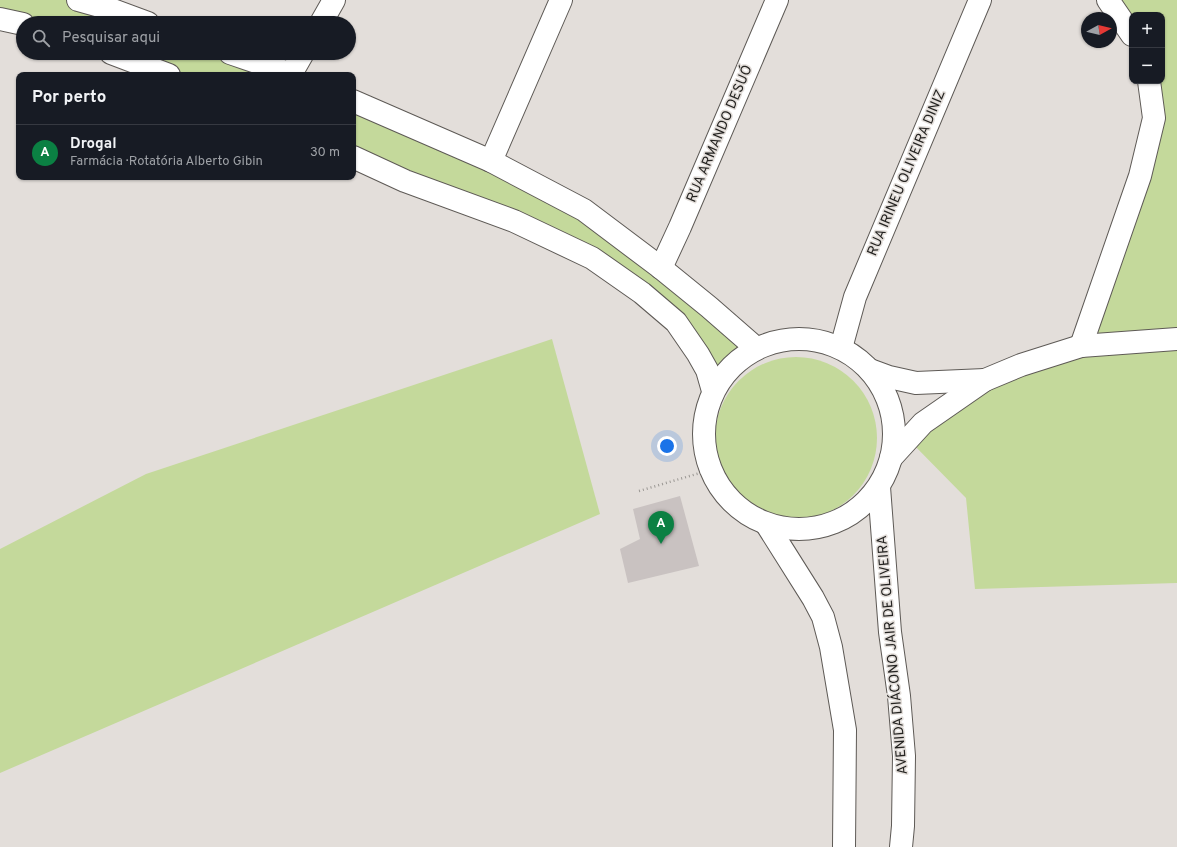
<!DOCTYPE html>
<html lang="pt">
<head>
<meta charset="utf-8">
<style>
	body { margin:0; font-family:Overpass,sans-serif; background:#20242c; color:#f1f3f6 }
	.controls { position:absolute; right:12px; top:12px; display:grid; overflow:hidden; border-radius:8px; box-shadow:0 1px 3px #0004 }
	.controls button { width:36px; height:36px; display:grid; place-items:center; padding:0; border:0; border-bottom:1px solid #363941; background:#171b24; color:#f1f3f6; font:20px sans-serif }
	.compass { position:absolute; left:1081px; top:12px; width:36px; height:36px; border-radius:50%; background:#171b24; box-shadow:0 1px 3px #0004; rotate:82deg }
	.you { position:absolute; left:667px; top:446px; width:14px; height:14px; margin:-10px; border:3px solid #fff; border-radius:50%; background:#1a73e8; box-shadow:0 0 0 6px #1a73e833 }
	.badge { display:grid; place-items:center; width:26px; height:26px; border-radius:50%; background:#0b8043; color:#fff; font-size:13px; font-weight:700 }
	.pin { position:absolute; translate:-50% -33px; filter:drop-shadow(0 1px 2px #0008) }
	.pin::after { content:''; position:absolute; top:21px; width:14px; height:12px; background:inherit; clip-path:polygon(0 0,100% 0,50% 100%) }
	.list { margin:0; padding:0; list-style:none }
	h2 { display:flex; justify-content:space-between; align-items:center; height:52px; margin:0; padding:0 16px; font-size:17px }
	h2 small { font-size:13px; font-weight:400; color:#9ea1a6 }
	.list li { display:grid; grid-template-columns:26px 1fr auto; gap:12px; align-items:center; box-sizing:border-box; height:56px; padding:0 16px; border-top:1px solid #363941 }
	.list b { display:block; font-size:15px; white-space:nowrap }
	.list p { margin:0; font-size:13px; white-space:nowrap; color:#9ea1a6 }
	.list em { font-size:13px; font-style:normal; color:#9ea1a6 }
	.icon { flex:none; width:22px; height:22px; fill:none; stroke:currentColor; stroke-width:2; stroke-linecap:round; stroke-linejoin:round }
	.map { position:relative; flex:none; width:1177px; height:847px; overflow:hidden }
	.search { position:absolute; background:#171b24; box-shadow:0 1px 3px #0004; left:16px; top:16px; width:340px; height:44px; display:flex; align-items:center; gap:10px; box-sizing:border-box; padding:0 14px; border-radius:22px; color:#9ea1a6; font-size:15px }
	.panel { position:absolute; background:#171b24; box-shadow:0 1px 3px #0004; left:16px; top:72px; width:340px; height:108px; border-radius:8px }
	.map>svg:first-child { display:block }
	.green { fill:#c4d99b }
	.building { fill:#c9c2c1 }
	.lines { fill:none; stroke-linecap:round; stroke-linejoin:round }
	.minor-casing { stroke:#5e5a56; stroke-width:24 }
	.tertiary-casing { stroke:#5e5a56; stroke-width:24 }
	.secondary-casing { stroke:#5e5a56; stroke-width:24 }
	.path { stroke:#9a9793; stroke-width:2.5; stroke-dasharray:1 3; stroke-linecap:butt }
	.minor { stroke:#fff; stroke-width:22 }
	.tertiary { stroke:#fff; stroke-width:22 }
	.secondary { stroke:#fff; stroke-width:22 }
	.labels { text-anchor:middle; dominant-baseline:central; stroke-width:3; stroke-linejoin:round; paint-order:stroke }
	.street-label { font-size:14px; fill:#252422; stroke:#e3deda }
</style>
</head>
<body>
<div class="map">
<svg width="1177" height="847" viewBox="0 0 1177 847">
	<rect width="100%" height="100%" fill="#e3deda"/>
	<g class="green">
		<path d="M0 0H78L149 23H23L0 19Z"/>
		<path d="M1108 0H1177V583L975 589 966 498 908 439 985 380 1081 346 1140 176 1149 81H1162V15H1132V35Z"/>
		<path d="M112 53H233L294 75H169Z"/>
		<path d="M353 101 584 210 756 348 731 366 713 391 642 293 353 157Z"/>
		<path d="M552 339 600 514 0 773V549L146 474Z"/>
		<circle cx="796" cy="438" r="81"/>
	</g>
	<path class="building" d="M680 496 699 566 628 583 620 549 640 539 633 509Z"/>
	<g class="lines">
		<defs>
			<g id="minor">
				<path d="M491 161 561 0"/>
				<path d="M661 268 680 227 777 0"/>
				<path d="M841 348 855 297 980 0"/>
			</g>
			<g id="tertiary">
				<path d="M1108 0 1132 35"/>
				<path d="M321 23 334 0"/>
				<path d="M291 74 303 53"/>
				<path d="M1081 346 1140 176 1154 118 1149 81"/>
				<path d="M879 487 890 632 899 696 904 756 903 826 901 847"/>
				<path d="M767 525 813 598 823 617 831 647 845 730 844 847"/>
			</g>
			<g id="secondary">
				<path d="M78 0 110 9 148 23"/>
				<path d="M0 19 23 24"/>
				<path d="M111 53 169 75"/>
				<path d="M230 53 294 75"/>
				<path d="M353 101 491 161 584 210 661 268 709 307 756 348"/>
				<path d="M353 157 405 181 514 221 592 258 642 293 676 322 698 354 707 370 713 391"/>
				<circle cx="799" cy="434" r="95"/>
				<path d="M870 370 889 377 916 383 985 380"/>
				<path d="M891 458 923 423 985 380 1021 365 1081 346 1177 339"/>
			</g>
		</defs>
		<use href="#minor" class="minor-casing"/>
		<use href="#tertiary" class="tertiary-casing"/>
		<use href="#secondary" class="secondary-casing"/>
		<path class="path" d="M639 491 710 470"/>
		<use href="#minor" class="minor"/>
		<use href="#tertiary" class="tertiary"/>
		<use href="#secondary" class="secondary"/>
	</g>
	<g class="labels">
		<g class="street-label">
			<text transform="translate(720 134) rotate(-67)">RUA ARMANDO DESUÓ</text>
			<text transform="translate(907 173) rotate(-67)">RUA IRINEU OLIVEIRA DINIZ</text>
			<text transform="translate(893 655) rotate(-95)">AVENIDA DIÁCONO JAIR DE OLIVEIRA</text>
		</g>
	</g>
</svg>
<div class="controls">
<button>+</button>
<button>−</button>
</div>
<svg class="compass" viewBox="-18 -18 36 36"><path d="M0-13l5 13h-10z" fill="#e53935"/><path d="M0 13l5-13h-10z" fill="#9ea1a6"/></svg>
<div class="you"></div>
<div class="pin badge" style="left:661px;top:544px">A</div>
<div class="search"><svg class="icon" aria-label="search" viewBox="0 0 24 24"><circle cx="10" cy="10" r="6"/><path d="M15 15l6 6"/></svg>Pesquisar aqui</div>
<section class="panel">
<h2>Por perto<small></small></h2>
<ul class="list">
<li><span class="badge">A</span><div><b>Drogal</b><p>Farmácia · Rotatória Alberto Gibin</p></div><em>30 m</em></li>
</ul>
</section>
</div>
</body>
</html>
